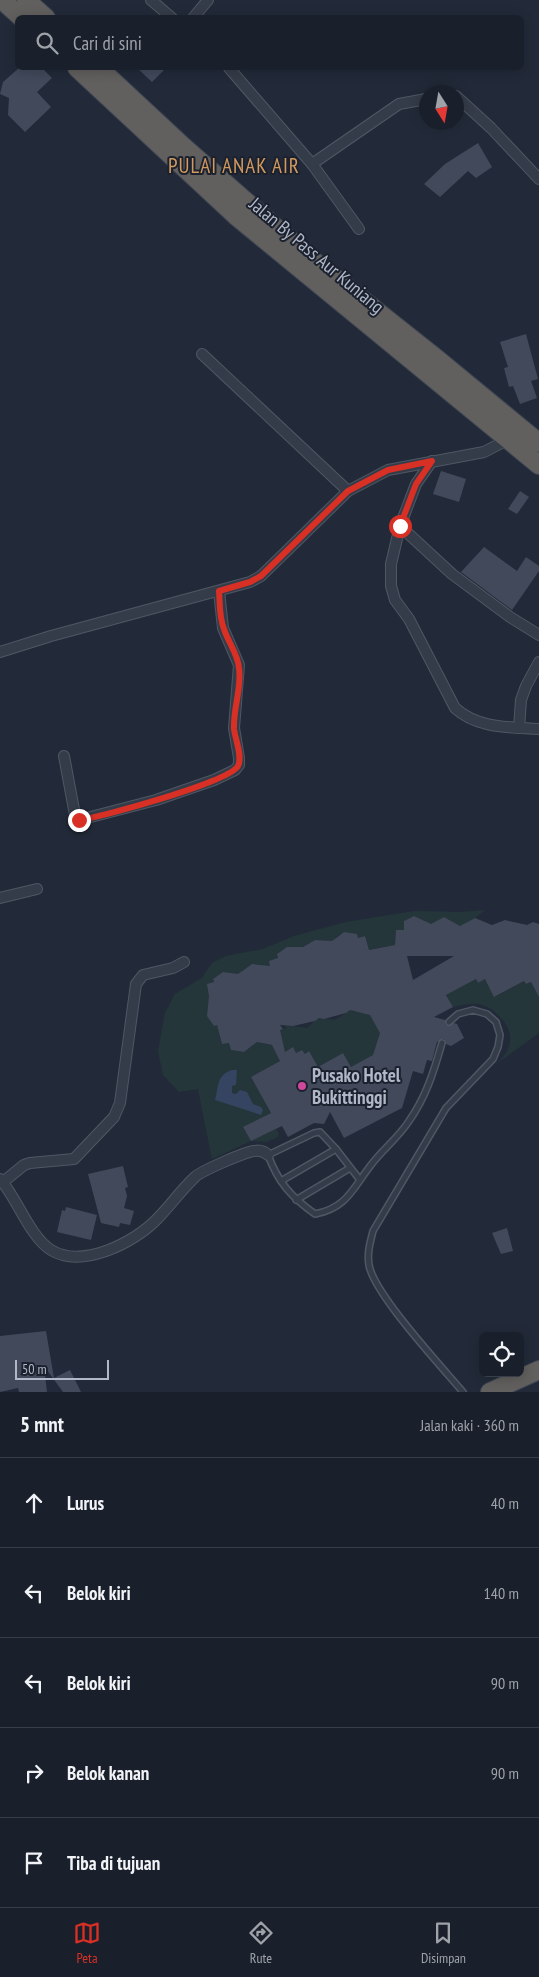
<!DOCTYPE html>
<html lang="id">
<head>
<meta charset="utf-8">
<style>
	body { margin:0; font-family:"PT Sans Narrow",sans-serif; background:#272d37; color:#f1f3f6 }
	.controls { position:absolute; right:15px; bottom:15px; display:grid; overflow:hidden; border-radius:8px; box-shadow:0 2px 12px #0003 }
	.controls button { width:45px; height:45px; display:grid; place-items:center; padding:0; border:0; border-bottom:1px solid #383e47; background:#1a202b; color:#f1f3f6; font:25px sans-serif }
	.compass { position:absolute; left:419px; top:85px; width:45px; height:45px; border-radius:50%; background:#1a202b; box-shadow:0 2px 12px #0003; rotate:169deg }
	.scale { position:absolute; left:15px; bottom:12px; width:94px; box-sizing:border-box; padding-left:5px; border:2px solid #b0b7c6; border-top:0; font-size:14px; line-height:18px; white-space:nowrap; color:#b0b7c6; -webkit-text-stroke:4px #1b212e; paint-order:stroke }
	.stop { position:absolute; width:15px; height:15px; margin:-11px; border:4px solid #d93025; border-radius:50%; background:#fff }
	.stop.end { background:#d93025; border-color:#fff; box-shadow:0 1px 5px #0008 }
	.list { margin:0; padding:0; list-style:none }
	h2 { display:flex; justify-content:space-between; align-items:center; height:65px; margin:0; padding:0 20px; font-size:21px }
	h2 small { font-size:16px; font-weight:400; color:#9fa3a9 }
	.list li { display:grid; grid-template-columns:32px 1fr auto; gap:15px; align-items:center; box-sizing:border-box; height:90px; padding:0 20px; border-top:1px solid #383e47 }
	.list b { display:block; font-size:19px; white-space:nowrap }
	.list em { font-size:16px; font-style:normal; color:#9fa3a9 }
	.icon { flex:none; width:28px; height:28px; fill:none; stroke:currentColor; stroke-width:2; stroke-linecap:round; stroke-linejoin:round }
	.map { position:relative; flex:none; width:539px; height:1392px; overflow:hidden }
	.search { position:absolute; background:#1a202b; box-shadow:0 2px 12px #0003; left:15px; right:15px; top:15px; height:55px; display:flex; align-items:center; gap:12px; box-sizing:border-box; padding:0 18px; border-radius:8px; color:#9fa3a9; font-size:19px }
	.sheet { height:515px; background:#1a202b }
	nav { display:flex; justify-content:space-around; align-items:center; box-sizing:border-box; height:70px; border-top:1px solid #383e47; background:#1a202b; font-size:14px; color:#9fa3a9 }
	nav a { display:grid; justify-items:center; gap:2px }
	nav .on { color:#d93025 }
	.map>svg:first-child { display:block }
	.green { fill:#24363a }
	.water { fill:#354460 }
	.building { fill:#41495b; fill-rule:evenodd }
	.lines { fill:none; stroke-linecap:round; stroke-linejoin:round }
	.service-casing { stroke:#505764; stroke-width:8 }
	.minor-casing { stroke:#505764; stroke-width:12 }
	.trunk-casing { stroke:#404754; stroke-width:20 }
	.service { stroke:#353c49; stroke-width:5 }
	.minor { stroke:#353c49; stroke-width:10 }
	.trunk { stroke:#61605e; stroke-width:18 }
	.route { stroke:#d93025; stroke-width:6 }
	.hotel-dot { fill:#d1479c; stroke:#1b212e; stroke-width:2 }
	.labels { text-anchor:middle; dominant-baseline:central; stroke-width:4; stroke-linejoin:round; paint-order:stroke }
	.street-label { font-size:19px; fill:#b0b7c6; stroke:#1b212e }
	.poi-label { font-size:19px; font-weight:bold; fill:#b0b7c6; stroke:#1b212e; text-anchor:start }
	.quarter-label { font-size:21px; letter-spacing:1px; fill:#d29a5f; stroke:#1b212e }
</style>
</head>
<body>
<div class="map">
<svg width="539" height="1392" viewBox="0 0 539 1392">
	<rect width="100%" height="100%" fill="#222a39"/>
	<g class="green">
		<path d="M485 910 475 918 464 924V932H456V924L444 917 425 930V921L414 916 404 921V930H396L395 945 369 950 365 936 358 938 357 934 344 932 335 938 336 943 329 944 328 941 315 940 305 946 306 951C294 946 288 946 277 954L278 958 271 968 263 969 262 965 252 964 242 971 243 977 223 972 213 979 214 1026 217 1025 222 1044 229 1043 231 1050 244 1052 254 1045 252 1037 258 1035 261 1043 271 1045 281 1038 280 1030 286 1028 284 1019 292 1017 294 1026 307 1028 316 1020 314 1013 323 1018 335 1020 346 1013 350 1004 352 1011 365 1013 375 1006 382 1028 373 1055 351 1067 343 1053 329 1061 326 1081 309 1051 305 1054 302 1050 296 1053 292 1048 278 1056 280 1061 251 1077 271 1113 243 1128 251 1140 276 1129 279 1134 278 1137 267 1142 251 1141 212 1159 198 1089 179 1092 163 1075 158 1051 165 1013 175 994 202 978 212 963 226 956 263 949 294 936 346 922 414 911 461 912Z"/>
		<path d="M476 979 478 983 485 979 495 997 524 981 526 984 531 982 539 997V1033L495 1065C513 1050 516 1033 499 1016 494 1010 487 1006 479 1004 470 1003 461 1005 453 1007L446 995Z"/>
	</g>
	<path class="water" d="M232 1070H237L236 1085 232 1086V1093L236 1094 240 1090 247 1092 253 1104 261 1107 263 1110 261 1115 215 1100C219 1087 216 1075 232 1070Z"/>
	<g class="building">
		<path d="M19 68H42L52 78 37 92 51 107 25 132 8 115 9 98 0 94 3 82Z"/>
		<path d="M137 68H166L152 82Z"/>
		<path d="M478 143 492 167 476 178 468 171 440 197 424 184 445 164Z"/>
		<path d="M526 334 538 379 531 381 537 398 520 404 513 386 509 387 504 368 508 367 500 342Z"/>
		<path d="M441 471 466 479 459 502 433 494Z"/>
		<path d="M520 491 529 497 517 514 508 509Z"/>
		<path d="M484 547 517 571 526 557 539 566V571L512 610 461 572Z"/>
		<path d="M414 916 431 924 444 917 460 926 475 918 492 925 505 920 527 925 533 922 539 924V997L531 982 526 984 524 981 494 997 485 979 478 983 476 979 446 995 453 1007 434 1017 445 1020V1024L448 1026 454 1023 457 1024 464 1038 451 1046 446 1044 445 1040 443 1039 437 1042 432 1061 427 1060 423 1074 413 1071 402 1108 344 1138 330 1112 324 1124 314 1123 288 1137 282 1126 251 1141 243 1127 271 1113 251 1077 280 1061 272 1045 257 1042 244 1052 231 1050 229 1043 222 1044 217 1025 214 1026 207 1016 209 996 207 984 214 982 213 979 223 972 238 974 252 964 270 966 269 961 278 958 277 954 287 947H303L315 940 332 941 344 932 357 934 358 938 365 936 369 950 395 945 396 930H404V921ZM407 956H454L413 980ZM350 1010 370 1015 380 1033 373 1055 351 1067 343 1053 318 1067 309 1051 305 1054 302 1050 296 1053 293 1047 285 1052 280 1030 283 1029 280 1025 293 1026 315 1021 319 1018 324 1019 346 1013Z"/>
		<path d="M123 1166 128 1187 125 1188 127 1196 124 1208 134 1211 130 1225 120 1223 119 1227 101 1223 88 1174Z"/>
		<path d="M66 1207 97 1215 91 1240 57 1232 62 1210 65 1211Z"/>
		<path d="M507 1228 513 1251 501 1254 492 1233Z"/>
		<path d="M46 1331 54 1378 70 1370 81 1392H63L44 1366 47 1392H19L18 1388 0 1392V1336Z"/>
	</g>
	<g class="lines">
		<defs>
			<g id="service">
				<path d="M449 1022 458 1014 473 1010 487 1014 496 1022 500 1035 498 1047 493 1059 446 1108 373 1231C370 1243 367 1253 369 1265 374 1294 441 1366 463 1392"/>
				<path d="M360 1180 336 1149 320 1132 314 1133 268 1155C278 1182 291 1197 315 1214 347 1208 353 1188 371 1165 382 1150 399 1137 409 1121 426 1097 434 1071 442 1043"/>
				<path d="M281 1181 336 1149"/>
				<path d="M296 1200 350 1168"/>
			</g>
			<g id="minor">
				<path d="M151 0 172 18"/>
				<path d="M193 18 208 0"/>
				<path d="M229 68 312 164 359 229"/>
				<path d="M456 96 491 128 539 179"/>
				<path d="M312 164 399 104 426 99"/>
				<path d="M202 354 348 491"/>
				<path d="M432 461 416 484 400 526 391 564V586L395 600 409 619 455 708C478 729 510 727 539 729"/>
				<path d="M400 526 452 574 510 617 539 635"/>
				<path d="M0 652 51 636 250 582 261 576 348 491 388 470 484 452 507 440"/>
				<path d="M519 728 521 700 526 686 539 662"/>
				<path d="M64 756 75 815 79 820 156 800 214 780 235 770 239 765V758L234 728 239 665 223 628 219 591"/>
				<path d="M0 898 37 889"/>
				<path d="M0 1179C17 1198 30 1237 51 1250 82 1269 134 1243 157 1219 170 1206 181 1190 195 1177 201 1171 245 1152 254 1151 259 1150 264 1151 268 1155"/>
				<path d="M3 1182 24 1165 30 1163 74 1159 114 1117 120 1103 136 984 143 975 173 968 184 962"/>
			</g>
			<g id="trunk">
				<path d="M2 0 22 18"/>
				<path d="M26 0 46 18"/>
				<path d="M77 68 236 216 539 465"/>
				<path d="M99 68 185 148 315 262 436 358 539 443"/>
				<path d="M490 1392 539 1370"/>
			</g>
		</defs>
		<use href="#service" class="service-casing"/>
		<use href="#minor" class="minor-casing"/>
		<use href="#trunk" class="trunk-casing"/>
		<use href="#service" class="service"/>
		<use href="#minor" class="minor"/>
		<use href="#trunk" class="trunk"/>
	</g>
	<g class="lines">
		<path class="route" d="M79 820C102 817 229 782 238 766 243 756 235 739 234 729 233 708 242 688 239 668 238 654 228 642 224 629 219 617 220 603 219 591L250 582 261 576 348 491 388 470 432 461 416 484 400 526"/>
	</g>
	<circle class="hotel-dot" cx="302" cy="1086" r="5"/>
	<g class="labels">
		<g class="street-label">
			<text transform="translate(317 255) rotate(40)">Jalan By Pass Aur Kuniang</text>
		</g>
		<g class="poi-label">
			<text x="312" y="1075">Pusako Hotel<tspan x="312" dy="22">Bukittinggi</tspan></text>
		</g>
		<g class="quarter-label">
			<text x="234" y="165">PULAI ANAK AIR</text>
		</g>
	</g>
</svg>
<div class="controls">
<button><svg class="icon" aria-label="locate" viewBox="0 0 24 24"><circle cx="12" cy="12" r="6"/><path d="M12 2v4M12 18v4M2 12h4M18 12h4"/></svg></button>
</div>
<svg class="compass" viewBox="-18 -18 36 36"><path d="M0-13l5 13h-10z" fill="#e53935"/><path d="M0 13l5-13h-10z" fill="#9fa3a9"/></svg>
<div class="scale">50 m</div>
<div class="stop" style="left:400px;top:526px"></div>
<div class="stop end" style="left:79px;top:820px"></div>
<div class="search"><svg class="icon" aria-label="search" viewBox="0 0 24 24"><circle cx="10" cy="10" r="6"/><path d="M15 15l6 6"/></svg>Cari di sini</div>
</div>
<section class="sheet">
<h2>5 mnt<small>Jalan kaki · 360 m</small></h2>
<ul class="list">
<li><svg class="icon" aria-label="ahead" viewBox="0 0 24 24"><path d="M12 20V5M6 11l6-6 6 6"/></svg><div><b>Lurus</b></div><em>40 m</em></li>
<li><svg class="icon" aria-label="left" viewBox="0 0 24 24"><path d="M17 20v-9H6M10 6l-5 5 5 5"/></svg><div><b>Belok kiri</b></div><em>140 m</em></li>
<li><svg class="icon" aria-label="left" viewBox="0 0 24 24"><path d="M17 20v-9H6M10 6l-5 5 5 5"/></svg><div><b>Belok kiri</b></div><em>90 m</em></li>
<li><svg class="icon" aria-label="right" viewBox="0 0 24 24"><path d="M7 20v-9h11M14 6l5 5-5 5"/></svg><div><b>Belok kanan</b></div><em>90 m</em></li>
<li><svg class="icon" aria-label="arrive" viewBox="0 0 24 24"><path d="M6 21V4h12l-3 4 3 4H6"/></svg><div><b>Tiba di tujuan</b></div></li>
</ul>
</section>
<nav>
<a class="on"><svg class="icon" aria-label="map" viewBox="0 0 24 24"><path d="M3 6l6-2 6 2 6-2v14l-6 2-6-2-6 2zM9 4v14M15 6v14"/></svg>Peta</a>
<a><svg class="icon" aria-label="directions" viewBox="0 0 24 24"><path d="M12 3l9 9-9 9-9-9zM9 14v-3h6M13 9l2 2-2 2"/></svg>Rute</a>
<a><svg class="icon" aria-label="saved" viewBox="0 0 24 24"><path d="M7 4h10v16l-5-4-5 4z"/></svg>Disimpan</a>
</nav>
</body>
</html>
